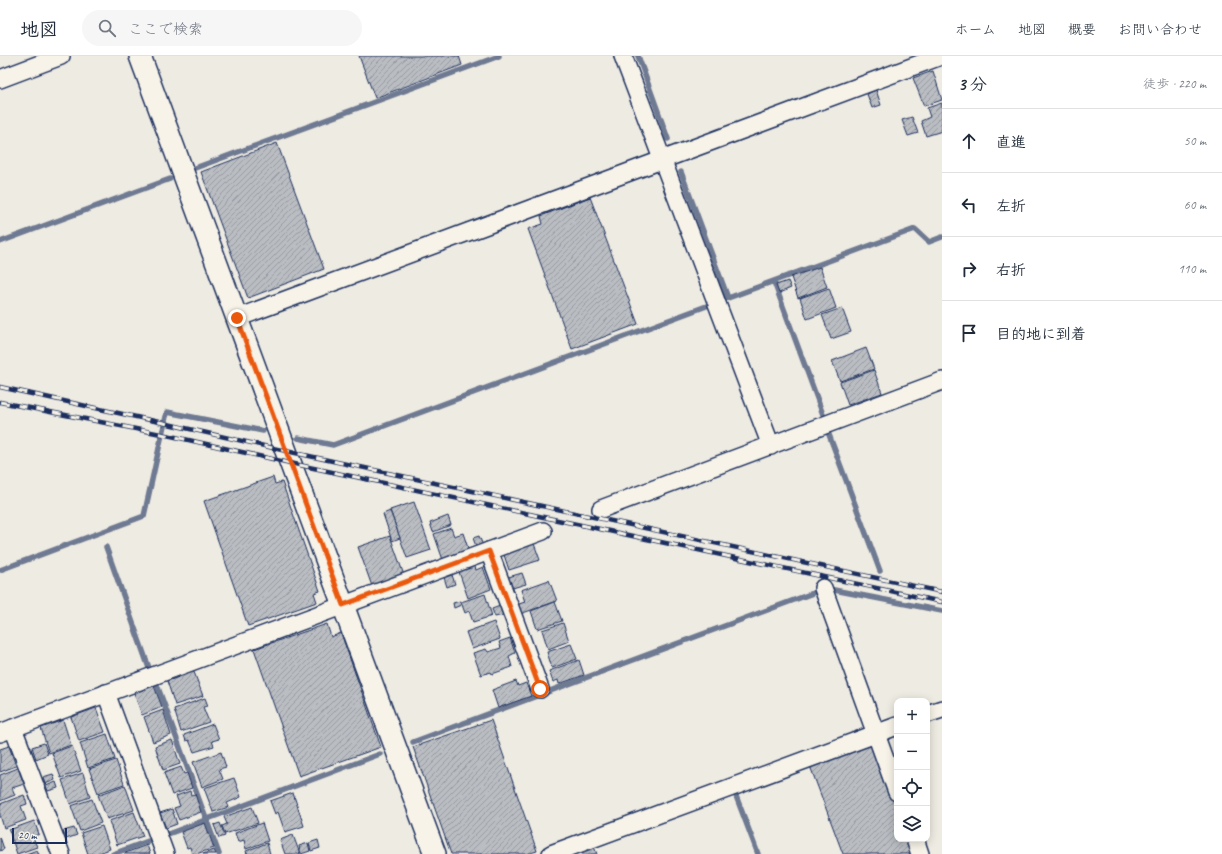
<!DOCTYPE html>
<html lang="ja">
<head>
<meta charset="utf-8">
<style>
	body { margin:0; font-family:Caveat,"Klee One",sans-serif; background:#f6f6f7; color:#1f2937 }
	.controls { position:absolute; right:12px; bottom:12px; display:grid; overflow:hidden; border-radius:8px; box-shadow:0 2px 10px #0003 }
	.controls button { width:36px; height:36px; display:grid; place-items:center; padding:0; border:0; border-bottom:1px solid #e0e1e3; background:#fff; color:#1f2937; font:20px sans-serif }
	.scale { position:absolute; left:12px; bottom:10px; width:55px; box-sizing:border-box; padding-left:4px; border:2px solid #1b2f5e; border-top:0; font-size:11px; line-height:14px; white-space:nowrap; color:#1b2f5e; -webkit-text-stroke:3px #f7f3e8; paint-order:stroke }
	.stop { position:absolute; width:12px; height:12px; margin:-9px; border:3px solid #ea580c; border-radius:50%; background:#fff }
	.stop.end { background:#ea580c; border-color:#fff; box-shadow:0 1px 4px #0008 }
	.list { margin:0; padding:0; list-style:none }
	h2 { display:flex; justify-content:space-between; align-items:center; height:52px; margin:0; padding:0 16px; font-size:17px }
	h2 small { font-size:13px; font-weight:400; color:#747a83 }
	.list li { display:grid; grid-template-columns:26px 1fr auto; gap:12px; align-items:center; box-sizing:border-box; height:64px; padding:0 16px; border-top:1px solid #e0e1e3 }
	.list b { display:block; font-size:15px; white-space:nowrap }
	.list em { font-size:13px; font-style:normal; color:#747a83 }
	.icon { flex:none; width:22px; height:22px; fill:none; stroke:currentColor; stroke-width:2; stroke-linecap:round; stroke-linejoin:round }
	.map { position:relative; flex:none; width:942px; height:798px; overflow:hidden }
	header { display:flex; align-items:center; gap:24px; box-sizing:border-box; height:56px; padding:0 20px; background:#fff; border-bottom:1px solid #e0e1e3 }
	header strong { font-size:19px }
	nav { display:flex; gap:22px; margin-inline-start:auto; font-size:14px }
	.search { width:280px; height:36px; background:#f6f6f7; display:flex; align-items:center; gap:10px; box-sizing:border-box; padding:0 14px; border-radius:22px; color:#747a83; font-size:15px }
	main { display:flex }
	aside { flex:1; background:#fff }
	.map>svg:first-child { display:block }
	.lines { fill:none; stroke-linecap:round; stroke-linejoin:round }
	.stream { stroke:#6e7992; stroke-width:5.5 }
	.building { fill:url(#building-hatch); stroke:#1b2f5e }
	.minor-casing { stroke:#1b2f5e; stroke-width:20 }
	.tertiary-casing { stroke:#1b2f5e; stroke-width:24 }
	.minor { stroke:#f7f3e8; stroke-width:17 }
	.tertiary { stroke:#f7f3e8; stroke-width:21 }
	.rail-casing { stroke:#1b2f5e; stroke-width:4.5 }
	.rail { stroke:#f7f3e8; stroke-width:3; stroke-dasharray:9; stroke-linecap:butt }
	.route { stroke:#ea580c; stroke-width:5 }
</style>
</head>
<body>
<header>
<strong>地図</strong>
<div class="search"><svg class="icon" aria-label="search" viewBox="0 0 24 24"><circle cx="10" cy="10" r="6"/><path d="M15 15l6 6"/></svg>ここで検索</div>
<nav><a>ホーム</a><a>地図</a><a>概要</a><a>お問い合わせ</a></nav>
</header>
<main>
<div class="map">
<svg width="942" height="798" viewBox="0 0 942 798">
	<defs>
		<pattern id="building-hatch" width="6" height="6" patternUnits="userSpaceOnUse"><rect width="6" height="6" fill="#babdc2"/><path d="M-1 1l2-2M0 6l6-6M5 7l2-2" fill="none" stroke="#969aa1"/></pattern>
	</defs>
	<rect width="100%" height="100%" fill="#eeebe2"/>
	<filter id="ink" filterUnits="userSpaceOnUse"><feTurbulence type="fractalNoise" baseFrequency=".025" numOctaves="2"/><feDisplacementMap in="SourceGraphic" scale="8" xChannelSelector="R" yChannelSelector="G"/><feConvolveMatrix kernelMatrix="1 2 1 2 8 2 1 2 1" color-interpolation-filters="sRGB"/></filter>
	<g filter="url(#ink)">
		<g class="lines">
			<g class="stream">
				<path d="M638 0 668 83"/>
				<path d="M195 112 499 0"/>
				<path d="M0 186 170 123"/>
				<path d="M774 226 825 364"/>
				<path d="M728 242 915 173 929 186 942 181"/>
				<path d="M828 376 880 515"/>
				<path d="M298 382 333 389 728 242 681 116"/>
				<path d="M106 491 149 612"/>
				<path d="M0 514 144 460 167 356 263 375"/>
				<path d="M829 533 942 555"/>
				<path d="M157 629 219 798"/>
				<path d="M413 686 813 537"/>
				<path d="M736 740 758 798"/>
				<path d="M168 778 380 698"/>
				<path d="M113 798 148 785"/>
			</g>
		</g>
		<g class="building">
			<path d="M359 0H459L462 9 375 42Z"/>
			<path d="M933 15 942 44 924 50 913 22Z"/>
			<path d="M876 34 881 49 872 52 867 38Z"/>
			<path d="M942 47V75L926 80 921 65 930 61 927 52Z"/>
			<path d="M912 61 918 77 908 80 902 64Z"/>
			<path d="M277 87 324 213 248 242 201 116Z"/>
			<path d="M590 141 638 268 572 293 528 173 543 168 541 160Z"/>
			<path d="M820 211 827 231 798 242 791 221Z"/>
			<path d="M788 225 791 232 779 237 776 229Z"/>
			<path d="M829 232 836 252 807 263 800 242Z"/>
			<path d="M842 252 851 276 831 283 822 259Z"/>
			<path d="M866 292 874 313 840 325 832 305Z"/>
			<path d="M874 314 882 337 848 349 840 326Z"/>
			<path d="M273 421 275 428 282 426 320 535 314 537 317 546 248 570 204 445Z"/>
			<path d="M414 446 431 494 407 502 390 454Z"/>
			<path d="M390 455 400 482 392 485 383 458Z"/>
			<path d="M448 460 451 469 433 476 430 467Z"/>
			<path d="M451 472 454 480 463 477 469 495 443 504 434 478Z"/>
			<path d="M390 480 405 522 373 533 358 491Z"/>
			<path d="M479 480 485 494 478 496 473 482Z"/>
			<path d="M533 485 540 504 509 514 503 496Z"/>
			<path d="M474 508 476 514 483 511 491 533 468 542 458 513Z"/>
			<path d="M451 516 455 528 447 531 443 518Z"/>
			<path d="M522 517 526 528 509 533 505 522Z"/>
			<path d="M549 524 557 545 520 558 516 549 525 546 521 534Z"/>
			<path d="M485 538 492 560 473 566 469 555 465 557 461 546Z"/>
			<path d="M460 545 461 549 454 552 453 547Z"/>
			<path d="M555 546 562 565 537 573 531 555Z"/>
			<path d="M500 550 503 559 495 561 492 553Z"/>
			<path d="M494 566 500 583 472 593 466 576Z"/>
			<path d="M563 567 569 585 548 593 542 574Z"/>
			<path d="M327 568 331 581 341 577 381 691 299 720 254 593Z"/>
			<path d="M510 582 515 597 509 600 512 611 492 618 491 616 481 619 473 597 486 593 488 596 501 592 499 586Z"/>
			<path d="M571 588 577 603 552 612 547 596Z"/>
			<path d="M579 604 584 619 559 628 558 624 553 626 549 615Z"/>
			<path d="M194 616 203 640 175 649 167 625Z"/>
			<path d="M516 625 518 630 526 627 531 640 498 652 492 634Z"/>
			<path d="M154 630 162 651 142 659 134 637Z"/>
			<path d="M205 642 208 650 203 651 209 666 181 676 174 653Z"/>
			<path d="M96 652 105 676 79 685 71 661Z"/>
			<path d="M163 654 171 679 153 686 144 661Z"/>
			<path d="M63 664 71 689 49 697 41 672Z"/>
			<path d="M491 664 537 795 527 798H451L413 691Z"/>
			<path d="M213 668 219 683 212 685 214 690 194 696 189 684 186 685 184 679Z"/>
			<path d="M107 678 115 703 88 712 80 687Z"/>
			<path d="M172 684 180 708 163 714 155 690Z"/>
			<path d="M874 686 897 748V783H910L915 798H843L810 710Z"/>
			<path d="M44 687 48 698 36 703 32 691Z"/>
			<path d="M9 690 16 710 0 716V693Z"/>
			<path d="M72 690 81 715 61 722 52 697Z"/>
			<path d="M221 696 226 711 219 713 223 723 202 731 193 706Z"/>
			<path d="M116 704 124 728 98 737 89 713Z"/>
			<path d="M181 711 184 718 187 717 192 732 172 739 164 717Z"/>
			<path d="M18 712 24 728 12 732 15 739 0 745V719Z"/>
			<path d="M83 717 90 741 70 748 62 724Z"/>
			<path d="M53 718 55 724 45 728 43 721Z"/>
			<path d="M234 722 241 741 227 747 229 751 213 756 204 732Z"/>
			<path d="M56 726 58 732 48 735 46 730Z"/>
			<path d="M125 729 134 754 107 763 98 739Z"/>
			<path d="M190 735 191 739 195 738 201 756 179 764 174 752 180 750 176 740Z"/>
			<path d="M293 737 304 770 285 776 278 756 275 758 270 745Z"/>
			<path d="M24 739 27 748 21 750 26 764 4 772 0 759V748Z"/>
			<path d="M92 743 101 767 80 775 71 750Z"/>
			<path d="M252 751 258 767 225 778 222 770 227 768 224 761Z"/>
			<path d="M172 753 177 768 166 772 160 757Z"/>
			<path d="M134 756 143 780 117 789 109 765Z"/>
			<path d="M34 765 39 778 33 781 37 791 17 798 9 774Z"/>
			<path d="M205 767 214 792 196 798H192L190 791 187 792 181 776Z"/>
			<path d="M220 767 225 780 219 782 214 769Z"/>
			<path d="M262 767 268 785 246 793 244 784 238 786 235 777Z"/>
			<path d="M102 770 110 793 96 798H88L81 777Z"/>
			<path d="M74 772 77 779 66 783 63 775Z"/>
			<path d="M293 779 300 798H285L280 784Z"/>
			<path d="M0 781 4 793 0 795Z"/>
			<path d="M318 784 320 792 311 795 309 787Z"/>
			<path d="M267 787 270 798H246H247L246 795Z"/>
			<path d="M308 787 310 795 301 798 299 790Z"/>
			<path d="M147 789 150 798H125V797Z"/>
			<path d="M594 791 597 798H582L581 796Z"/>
			<path d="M37 794 39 798H26Z"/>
			<path d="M214 794 216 798H203Z"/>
		</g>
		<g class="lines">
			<defs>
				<g id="minor">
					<path d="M623 0 771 390"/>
					<path d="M0 23 61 0"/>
					<path d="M237 262 941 0"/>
					<path d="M601 453 942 325"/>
					<path d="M489 495 540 633"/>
					<path d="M823 532 897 736"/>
					<path d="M106 637 165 798"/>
					<path d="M927 658 942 653"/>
					<path d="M13 672 61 798"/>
					<path d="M0 677 543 475"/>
					<path d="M915 783 920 798"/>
					<path d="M551 798 897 670"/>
				</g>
				<path id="tertiary" d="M140 0 435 798"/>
			</defs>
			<use href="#minor" class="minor-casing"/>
			<use href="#tertiary" class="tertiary-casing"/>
			<use href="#minor" class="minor"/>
			<use href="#tertiary" class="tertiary"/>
			<defs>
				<g id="rail">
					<path d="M0 331 159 366 286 395 942 536"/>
					<path d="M0 346 171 380 290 407 942 546"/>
				</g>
			</defs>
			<use href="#rail" class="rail-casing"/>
			<use href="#rail" class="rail"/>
		</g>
	</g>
	<g class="lines" filter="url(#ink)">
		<path class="route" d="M237 262 343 549 489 495 540 633"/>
	</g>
</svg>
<div class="controls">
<button>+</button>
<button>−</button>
<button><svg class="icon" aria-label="locate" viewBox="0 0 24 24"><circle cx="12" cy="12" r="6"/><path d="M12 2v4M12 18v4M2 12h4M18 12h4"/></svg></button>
<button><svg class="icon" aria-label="layers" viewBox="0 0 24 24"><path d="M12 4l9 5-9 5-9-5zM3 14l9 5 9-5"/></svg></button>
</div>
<div class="scale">20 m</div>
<div class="stop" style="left:540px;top:633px"></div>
<div class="stop end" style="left:237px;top:262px"></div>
</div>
<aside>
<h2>3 分<small>徒歩 · 220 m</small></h2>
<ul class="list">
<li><svg class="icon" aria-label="ahead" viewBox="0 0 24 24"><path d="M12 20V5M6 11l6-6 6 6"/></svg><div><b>直進</b></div><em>50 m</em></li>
<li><svg class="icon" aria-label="left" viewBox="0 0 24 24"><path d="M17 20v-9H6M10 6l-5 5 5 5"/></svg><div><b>左折</b></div><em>60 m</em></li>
<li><svg class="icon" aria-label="right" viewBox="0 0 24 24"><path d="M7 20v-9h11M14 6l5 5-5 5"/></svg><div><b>右折</b></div><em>110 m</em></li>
<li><svg class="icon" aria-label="arrive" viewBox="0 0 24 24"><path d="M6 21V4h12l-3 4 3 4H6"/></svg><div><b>目的地に到着</b></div></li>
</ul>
</aside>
</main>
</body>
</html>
